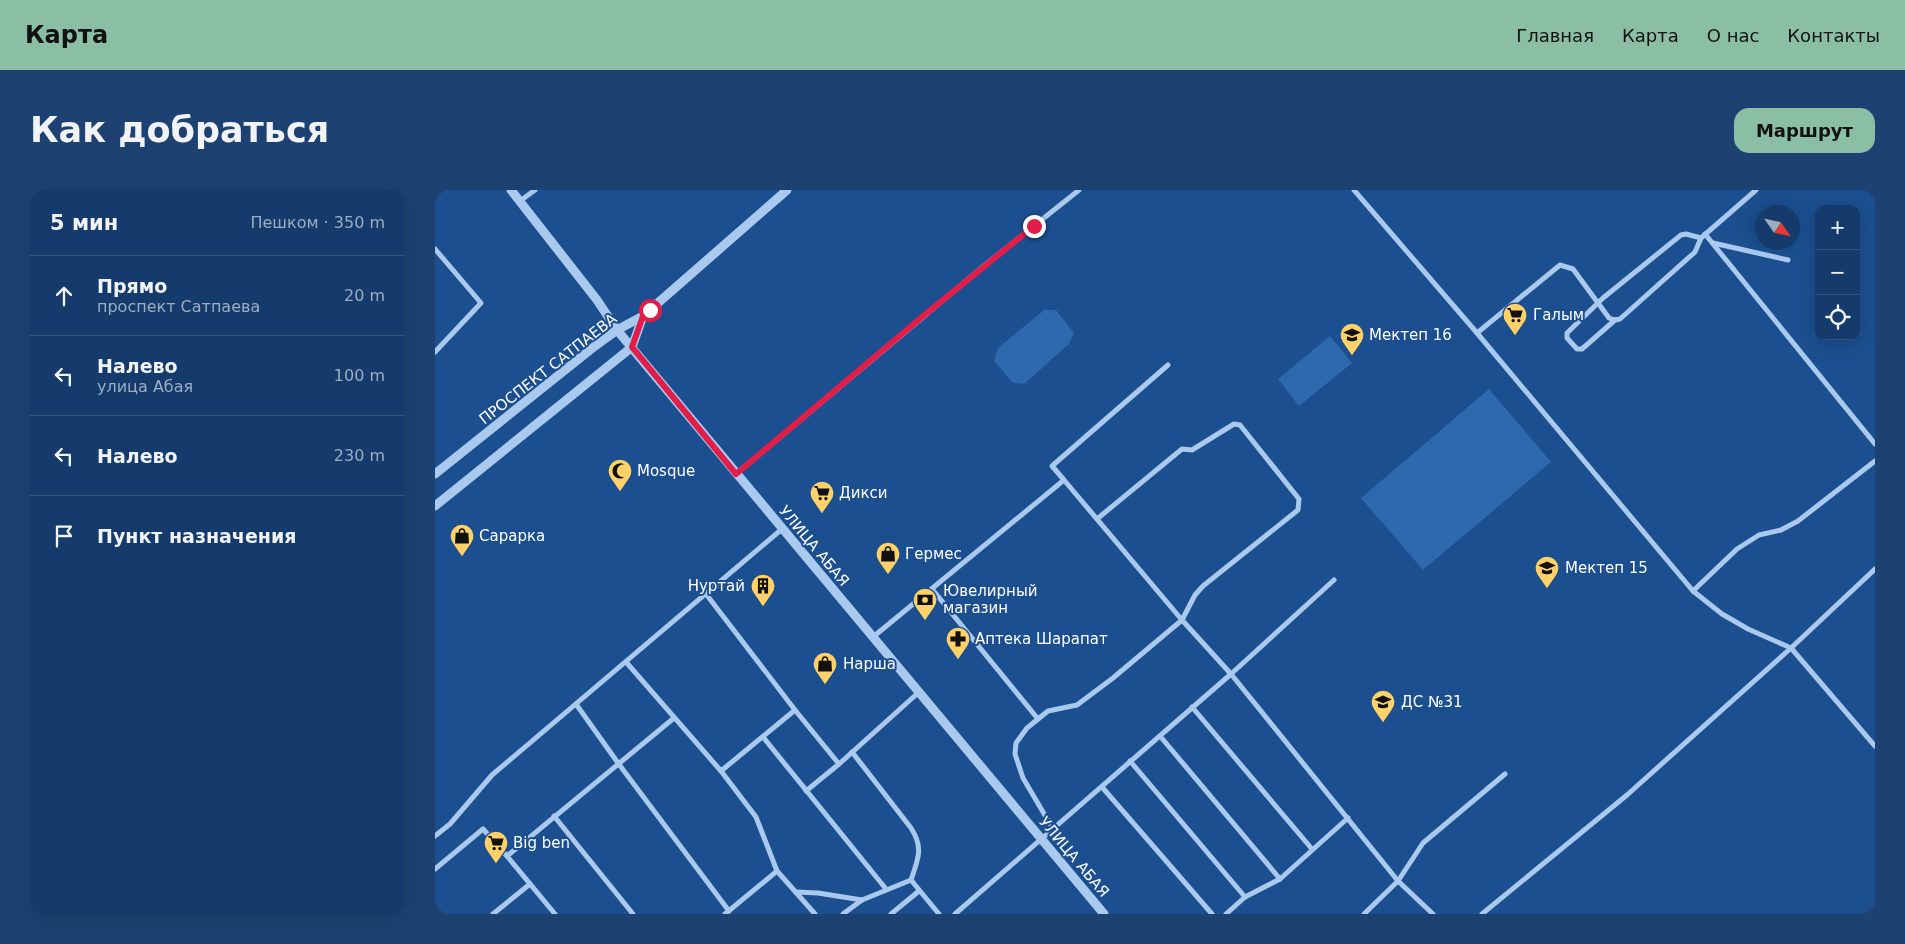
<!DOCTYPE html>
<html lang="ru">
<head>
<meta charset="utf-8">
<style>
	body { margin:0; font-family:"DejaVu Sans",sans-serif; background:#1d4271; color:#f1f3f6 }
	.controls { position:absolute; right:15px; top:15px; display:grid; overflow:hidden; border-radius:10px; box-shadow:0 5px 20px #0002 }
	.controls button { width:45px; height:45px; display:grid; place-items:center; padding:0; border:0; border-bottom:1px solid #33557e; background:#143b6b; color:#f1f3f6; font:25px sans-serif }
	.compass { position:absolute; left:1320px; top:15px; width:45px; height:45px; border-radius:50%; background:#143b6b; box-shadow:0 5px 20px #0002; rotate:124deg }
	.stop { position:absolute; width:15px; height:15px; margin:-11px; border:4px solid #e11d48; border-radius:50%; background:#fff }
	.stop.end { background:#e11d48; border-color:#fff; box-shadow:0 1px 5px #0008 }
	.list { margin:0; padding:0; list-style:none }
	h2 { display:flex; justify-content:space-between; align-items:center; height:65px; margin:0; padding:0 20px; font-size:21px }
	h2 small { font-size:16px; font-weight:400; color:#9dadc1 }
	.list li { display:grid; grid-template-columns:32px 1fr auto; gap:15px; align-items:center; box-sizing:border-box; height:80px; padding:0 20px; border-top:1px solid #33557e }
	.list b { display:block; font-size:19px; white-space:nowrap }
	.list p { margin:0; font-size:16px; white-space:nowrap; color:#9dadc1 }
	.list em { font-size:16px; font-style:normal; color:#9dadc1 }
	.icon { flex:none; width:28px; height:28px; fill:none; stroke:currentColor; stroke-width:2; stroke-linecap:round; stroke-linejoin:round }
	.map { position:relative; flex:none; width:1440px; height:724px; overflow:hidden; border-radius:15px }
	header { display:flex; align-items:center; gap:30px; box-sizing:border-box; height:70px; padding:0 25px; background:#8abfa5; color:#111 }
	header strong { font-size:24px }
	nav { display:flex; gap:28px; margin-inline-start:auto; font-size:18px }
	.intro { display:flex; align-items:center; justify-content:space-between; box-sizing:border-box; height:120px; padding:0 30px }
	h1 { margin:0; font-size:35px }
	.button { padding:12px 22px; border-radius:15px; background:#8abfa5; color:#111; font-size:18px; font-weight:700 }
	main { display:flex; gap:30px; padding:0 30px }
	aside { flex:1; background:#143b6b; border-radius:15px; box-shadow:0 5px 20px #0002 }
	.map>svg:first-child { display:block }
	.green { fill:#2e69ad }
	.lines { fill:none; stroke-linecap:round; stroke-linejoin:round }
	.minor { stroke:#a9c9ee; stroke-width:5 }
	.tertiary { stroke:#a9c9ee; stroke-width:9 }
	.route { stroke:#e11d48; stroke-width:6 }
	.labels { text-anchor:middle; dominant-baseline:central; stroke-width:4; stroke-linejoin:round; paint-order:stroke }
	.poi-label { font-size:15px; fill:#fff; stroke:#1b4f8f; text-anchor:start }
	.street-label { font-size:15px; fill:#fff; stroke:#1b4f8f }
</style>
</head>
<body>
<header>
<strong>Карта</strong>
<nav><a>Главная</a><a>Карта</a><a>О нас</a><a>Контакты</a></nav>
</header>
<div class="intro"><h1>Как добраться</h1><a class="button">Маршрут</a></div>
<main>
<aside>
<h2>5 мин<small>Пешком · 350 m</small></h2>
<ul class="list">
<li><svg class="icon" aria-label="ahead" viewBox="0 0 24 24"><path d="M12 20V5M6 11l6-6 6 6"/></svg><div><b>Прямо</b><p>проспект Сатпаева</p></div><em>20 m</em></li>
<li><svg class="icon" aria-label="left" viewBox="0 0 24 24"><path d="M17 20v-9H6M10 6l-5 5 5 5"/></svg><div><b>Налево</b><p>улица Абая</p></div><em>100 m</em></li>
<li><svg class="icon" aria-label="left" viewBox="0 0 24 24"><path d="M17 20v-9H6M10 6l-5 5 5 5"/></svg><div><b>Налево</b></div><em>230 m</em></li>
<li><svg class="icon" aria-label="arrive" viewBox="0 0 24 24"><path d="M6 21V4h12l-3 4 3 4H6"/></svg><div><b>Пункт назначения</b></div></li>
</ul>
</aside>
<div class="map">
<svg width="1440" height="724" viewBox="0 0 1440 724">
	<rect width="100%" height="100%" fill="#1b4f8f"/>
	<g class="green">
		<path d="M609 120H621L639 143 634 154 589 194 578 193 559 171 563 158Z"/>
		<path d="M895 146 917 173 864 216 843 189Z"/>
		<path d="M1054 199 1116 272 988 380 926 308Z"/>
	</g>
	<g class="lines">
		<g class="minor">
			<path d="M919 0 1042 143 1258 401 1287 424 1313 439 1356 458 1440 556"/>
			<path d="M85 11 100 0"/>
			<path d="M1270 44 1440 254"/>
			<path d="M1278 53 1353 70"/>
			<path d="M0 59 46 113 0 162"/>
			<path d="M1180 130 1147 159H1142L1132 148V143L1168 108 1246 45 1251 44 1266 48"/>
			<path d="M1042 143 1125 75 1138 79 1174 128 1180 130 1185 129 1260 62 1266 48 1321 0"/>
			<path d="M301 284 550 75 644 0"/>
			<path d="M629 290 617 276 733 175"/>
			<path d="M662 329 747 259 757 260 799 234 805 235 864 309 863 320 768 396 760 405 747 430 796 484 963 691 988 653 1070 584"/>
			<path d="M497 399 603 529"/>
			<path d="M1258 401 1302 359 1324 345 1346 340 1363 331 1440 271"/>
			<path d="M271 404 360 520"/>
			<path d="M438 447 629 290 747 430 678 488 642 515 613 521 592 538 581 553 580 564 588 588 618 639"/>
			<path d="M191 472 286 581 360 520 404 574 484 502"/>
			<path d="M141 514 183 573 294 721"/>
			<path d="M757 517 877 659"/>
			<path d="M725 546 845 689"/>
			<path d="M328 547 451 699"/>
			<path d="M695 571 810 707"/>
			<path d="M286 581 321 627 342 681 380 724"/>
			<path d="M667 597 777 724"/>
			<path d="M371 601 404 574"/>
			<path d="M119 626 198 724"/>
			<path d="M0 646 15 634 57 585 347 339"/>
			<path d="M72 666 120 724"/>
			<path d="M0 679 48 639 72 666 239 528"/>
			<path d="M476 690 504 724"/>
			<path d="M361 702 383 703 427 710"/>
			<path d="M58 724 95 694"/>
			<path d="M290 724 342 681"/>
			<path d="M408 724 427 710 476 690C483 669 489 658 476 638L417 562"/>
			<path d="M456 724 484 701"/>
			<path d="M520 724 796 484 899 390"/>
			<path d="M791 724 810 707 845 689 913 628"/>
			<path d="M929 724 963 691 998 724"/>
			<path d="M1047 724 1192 605 1356 458 1440 379"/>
		</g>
		<g class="tertiary">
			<path d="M76 0 162 110 182 140 669 724"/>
			<path d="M0 284 160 156 182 140 208 126 352 0"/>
			<path d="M0 316 197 157 208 126"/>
			<path d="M1439 724 1440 723"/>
		</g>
	</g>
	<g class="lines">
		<path class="route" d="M215 120 208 126 197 157 301 284 487 127 599 36"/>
	</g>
	<defs>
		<symbol id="supermarket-pin" viewBox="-11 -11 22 30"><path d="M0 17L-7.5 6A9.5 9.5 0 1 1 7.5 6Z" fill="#ffd166" stroke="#1b4f8f"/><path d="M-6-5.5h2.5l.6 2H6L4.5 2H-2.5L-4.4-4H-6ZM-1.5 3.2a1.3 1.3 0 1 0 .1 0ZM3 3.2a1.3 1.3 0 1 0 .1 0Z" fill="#111"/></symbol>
		<symbol id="school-pin" viewBox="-11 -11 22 30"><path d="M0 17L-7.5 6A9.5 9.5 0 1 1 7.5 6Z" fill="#ffd166" stroke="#1b4f8f"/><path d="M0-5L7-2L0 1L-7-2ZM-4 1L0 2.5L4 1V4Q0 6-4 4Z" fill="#111"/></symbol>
		<symbol id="mosque-pin" viewBox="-11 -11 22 30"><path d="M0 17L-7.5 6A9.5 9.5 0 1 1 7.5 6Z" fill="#ffd166" stroke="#1b4f8f"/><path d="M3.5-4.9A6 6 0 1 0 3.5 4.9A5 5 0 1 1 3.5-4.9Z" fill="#111"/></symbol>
		<symbol id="shop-pin" viewBox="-11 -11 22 30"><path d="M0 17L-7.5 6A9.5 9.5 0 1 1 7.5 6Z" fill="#ffd166" stroke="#1b4f8f"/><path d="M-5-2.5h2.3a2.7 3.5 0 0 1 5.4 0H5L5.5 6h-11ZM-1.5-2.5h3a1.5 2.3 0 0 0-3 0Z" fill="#111"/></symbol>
		<symbol id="building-pin" viewBox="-11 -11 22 30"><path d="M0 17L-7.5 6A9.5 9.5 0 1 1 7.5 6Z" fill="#ffd166" stroke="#1b4f8f"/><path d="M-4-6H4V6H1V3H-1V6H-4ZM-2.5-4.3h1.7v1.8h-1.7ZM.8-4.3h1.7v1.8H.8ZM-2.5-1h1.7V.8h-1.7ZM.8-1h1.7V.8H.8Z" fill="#111"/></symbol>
		<symbol id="bank-pin" viewBox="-11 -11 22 30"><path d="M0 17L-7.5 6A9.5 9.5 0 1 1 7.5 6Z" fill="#ffd166" stroke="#1b4f8f"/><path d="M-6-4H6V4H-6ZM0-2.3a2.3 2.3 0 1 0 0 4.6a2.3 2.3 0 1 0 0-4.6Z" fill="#111"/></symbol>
		<symbol id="pharmacy-pin" viewBox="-11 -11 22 30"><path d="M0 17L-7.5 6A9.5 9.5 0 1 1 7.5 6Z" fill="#ffd166" stroke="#1b4f8f"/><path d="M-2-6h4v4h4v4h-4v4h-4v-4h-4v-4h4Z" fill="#111"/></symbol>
	</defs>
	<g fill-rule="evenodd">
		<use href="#supermarket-pin" x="1066" y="111" width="28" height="38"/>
		<use href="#school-pin" x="903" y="131" width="28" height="38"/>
		<use href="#mosque-pin" x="171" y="267" width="28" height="38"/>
		<use href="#supermarket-pin" x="373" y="289" width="28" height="38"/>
		<use href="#shop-pin" x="13" y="332" width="28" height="38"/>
		<use href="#shop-pin" x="439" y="350" width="28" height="38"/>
		<use href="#school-pin" x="1098" y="364" width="28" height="38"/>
		<use href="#building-pin" x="314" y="382" width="28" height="38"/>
		<use href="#bank-pin" x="476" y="396" width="28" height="38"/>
		<use href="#pharmacy-pin" x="509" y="435" width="28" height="38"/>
		<use href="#shop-pin" x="376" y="460" width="28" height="38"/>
		<use href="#school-pin" x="934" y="498" width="28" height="38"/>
		<use href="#supermarket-pin" x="47" y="639" width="28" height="38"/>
	</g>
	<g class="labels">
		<g class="poi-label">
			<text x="1098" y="125">Галым</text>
			<text x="934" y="145">Мектеп 16</text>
			<text x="202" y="281">Mosque</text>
			<text x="404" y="303">Дикси</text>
			<text x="44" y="346">Сарарка</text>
			<text x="470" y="364">Гермес</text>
			<text x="1130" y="378">Мектеп 15</text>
			<text x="310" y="396" text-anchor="end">Нуртай</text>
			<text x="508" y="401">Ювелирный<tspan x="508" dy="17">магазин</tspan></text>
			<text x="540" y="449">Аптека Шарапат</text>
			<text x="408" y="474">Нарша</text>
			<text x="966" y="512">ДС №31</text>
			<text x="78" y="653">Big ben</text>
		</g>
		<g class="street-label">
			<text transform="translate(113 179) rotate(-38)">ПРОСПЕКТ САТПАЕВА</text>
			<text transform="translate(379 356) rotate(50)">УЛИЦА АБАЯ</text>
			<text transform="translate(639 667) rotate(50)">УЛИЦА АБАЯ</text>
		</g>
	</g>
</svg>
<div class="controls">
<button>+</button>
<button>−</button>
<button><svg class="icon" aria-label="locate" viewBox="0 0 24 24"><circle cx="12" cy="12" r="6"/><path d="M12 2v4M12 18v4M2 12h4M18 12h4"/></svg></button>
</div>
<svg class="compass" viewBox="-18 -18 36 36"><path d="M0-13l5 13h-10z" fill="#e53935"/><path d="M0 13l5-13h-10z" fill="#9dadc1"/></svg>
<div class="stop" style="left:215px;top:120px"></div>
<div class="stop end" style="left:599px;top:36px"></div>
</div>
</main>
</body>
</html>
